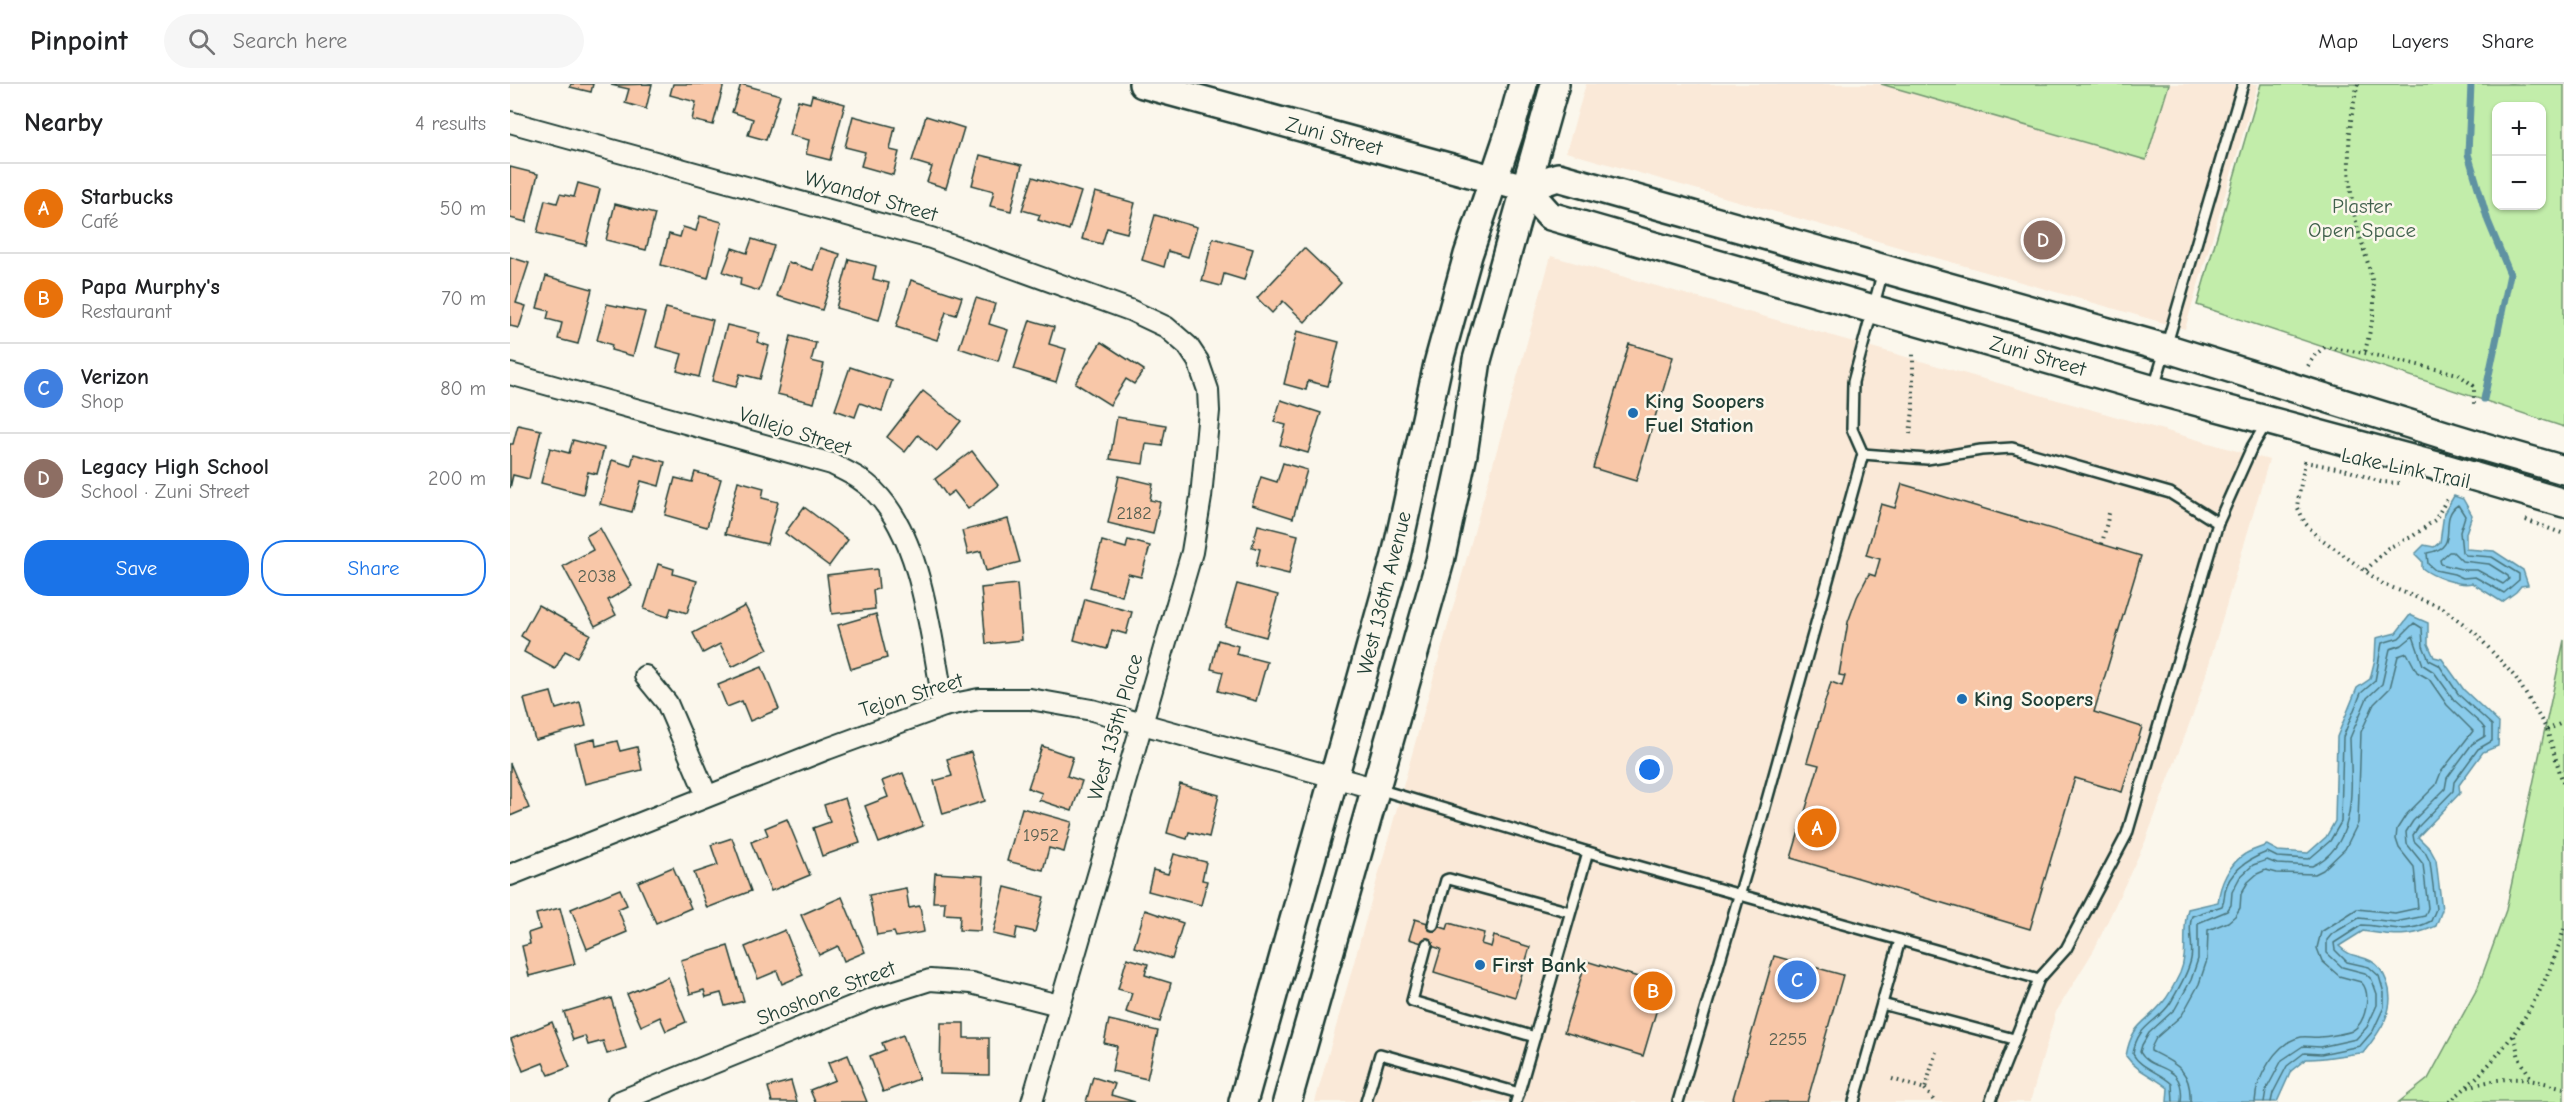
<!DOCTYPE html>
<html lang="en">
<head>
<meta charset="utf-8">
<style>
	body { margin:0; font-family:"Comic Neue",sans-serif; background:#f6f6f6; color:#202124 }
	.controls { position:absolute; right:18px; top:18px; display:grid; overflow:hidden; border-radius:12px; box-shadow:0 2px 4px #0004 }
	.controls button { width:54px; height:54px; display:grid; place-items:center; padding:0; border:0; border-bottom:2px solid #e0e0e0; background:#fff; color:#202124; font:30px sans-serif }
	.you { position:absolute; left:1140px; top:686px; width:21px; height:21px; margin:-15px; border:4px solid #fff; border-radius:50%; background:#1a73e8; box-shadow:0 0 0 9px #1a73e833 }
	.badge { display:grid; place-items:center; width:39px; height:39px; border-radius:50%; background:#1a73e8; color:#fff; font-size:20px; font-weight:700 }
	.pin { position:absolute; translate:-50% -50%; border:3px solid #fff; box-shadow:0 2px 6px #0006 }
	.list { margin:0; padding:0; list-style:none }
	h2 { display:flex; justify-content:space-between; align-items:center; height:78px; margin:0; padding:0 24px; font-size:26px }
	h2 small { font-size:20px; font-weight:400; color:#757577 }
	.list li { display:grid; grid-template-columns:39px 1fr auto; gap:18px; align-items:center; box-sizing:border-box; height:90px; padding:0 24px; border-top:2px solid #e0e0e0 }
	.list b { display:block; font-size:22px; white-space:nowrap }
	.list p { margin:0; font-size:20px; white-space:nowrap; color:#757577 }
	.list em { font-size:20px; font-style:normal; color:#757577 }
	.actions { display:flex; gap:12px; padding:18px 24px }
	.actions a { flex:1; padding:14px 0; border:2px solid #1a73e8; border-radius:24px; text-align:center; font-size:21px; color:#1a73e8 }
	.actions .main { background:#1a73e8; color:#fff }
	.icon { flex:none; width:33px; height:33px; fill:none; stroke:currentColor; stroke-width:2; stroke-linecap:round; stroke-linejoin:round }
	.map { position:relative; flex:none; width:2054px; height:1018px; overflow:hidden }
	header { display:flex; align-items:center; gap:36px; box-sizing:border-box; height:84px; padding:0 30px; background:#fff; border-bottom:2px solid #e0e0e0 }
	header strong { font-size:28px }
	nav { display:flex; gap:33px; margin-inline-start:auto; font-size:21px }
	.search { width:420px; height:54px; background:#f6f6f6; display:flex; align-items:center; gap:15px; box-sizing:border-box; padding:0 21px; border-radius:33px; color:#757577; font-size:22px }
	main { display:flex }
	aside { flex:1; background:#fff }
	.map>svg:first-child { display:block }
	.built { fill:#fae9d8 }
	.green { fill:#c2edaa; stroke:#70956f; stroke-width:1.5; fill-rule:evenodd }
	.water { fill:#8acbeb; stroke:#5f92a2; stroke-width:1.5 }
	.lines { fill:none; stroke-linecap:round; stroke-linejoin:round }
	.shore { stroke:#4a767d; stroke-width:1.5 }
	.stream { stroke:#5f92a2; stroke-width:7 }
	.building { fill:#f8c7a8; stroke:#1f3d34; stroke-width:1.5 }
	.lane-casing { stroke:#1f3d34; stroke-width:14 }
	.street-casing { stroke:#1f3d34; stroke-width:24 }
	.secondary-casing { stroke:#1f3d34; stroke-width:32 }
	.path { stroke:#1f3d34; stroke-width:4; stroke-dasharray:1.5 4.5; stroke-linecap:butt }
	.lane { stroke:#fbf7ec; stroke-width:9 }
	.street { stroke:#fbf7ec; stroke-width:20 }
	.secondary { stroke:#fbf7ec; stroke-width:27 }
	.secondary-bridge-casing { stroke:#1f3d34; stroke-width:32; stroke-linecap:butt }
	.secondary-bridge { stroke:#fbf7ec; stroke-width:27 }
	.poi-dot { fill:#1f6fb2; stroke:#fbf7ec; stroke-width:2 }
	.labels { text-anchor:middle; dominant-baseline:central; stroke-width:5; stroke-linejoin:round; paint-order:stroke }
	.number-label { font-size:18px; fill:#556051 }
	.street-label { font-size:21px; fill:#1f3d34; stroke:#fbf7ec }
	.park-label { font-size:21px; fill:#40604c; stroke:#fbf7ec }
	.poi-label { font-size:21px; font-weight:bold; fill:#1f3d34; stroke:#fbf7ec; text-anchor:start }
</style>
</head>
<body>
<header>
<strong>Pinpoint</strong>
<div class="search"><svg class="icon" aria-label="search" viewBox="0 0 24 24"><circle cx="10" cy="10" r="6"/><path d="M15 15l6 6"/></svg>Search here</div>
<nav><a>Map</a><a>Layers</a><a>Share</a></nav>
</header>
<main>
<aside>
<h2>Nearby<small>4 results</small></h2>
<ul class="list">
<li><span class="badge" style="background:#e8710a">A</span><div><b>Starbucks</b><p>Café</p></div><em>50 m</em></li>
<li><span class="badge" style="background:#e8710a">B</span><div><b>Papa Murphy's</b><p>Restaurant</p></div><em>70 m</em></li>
<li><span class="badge" style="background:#3f7fe0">C</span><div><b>Verizon</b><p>Shop</p></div><em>80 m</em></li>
<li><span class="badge" style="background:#8d6e63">D</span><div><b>Legacy High School</b><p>School · Zuni Street</p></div><em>200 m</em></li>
</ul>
<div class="actions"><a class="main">Save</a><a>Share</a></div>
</aside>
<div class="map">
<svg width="2054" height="1018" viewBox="0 0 2054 1018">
	<rect width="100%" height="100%" fill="#fbf7ec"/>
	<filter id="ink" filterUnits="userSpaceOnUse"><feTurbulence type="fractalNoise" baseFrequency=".0167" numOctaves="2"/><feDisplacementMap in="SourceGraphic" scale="12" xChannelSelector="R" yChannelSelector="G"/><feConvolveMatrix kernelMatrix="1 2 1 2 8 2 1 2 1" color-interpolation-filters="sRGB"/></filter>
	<g filter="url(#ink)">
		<g class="built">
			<path d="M1076 0H1748L1675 245 1056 68Z"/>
			<path d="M1041 172 1759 376 1689 614 1635 758 1584 866 1546 928 1520 1018H805Z"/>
		</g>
		<g class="green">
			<path d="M1371 0H1659L1636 76Z"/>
			<path d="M1751 0H2054V343L1687 221ZM1986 22H2032V122H1986Z"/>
			<path d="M2054 556V1018H1889L1918 995 1968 903 1996 826Z"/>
		</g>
		<g class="water">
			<path d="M1944 412 1953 415 1962 431 1956 449V465L1984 467 2013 486 2018 501 2011 502 2006 508 1992 518 1962 499C1949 502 1923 493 1912 484V477L1905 470 1914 461 1924 463 1930 458 1934 429Z"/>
			<path d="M1900 531 1918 539V560L1924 573 1932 575 1954 606 1989 639 1988 662 1973 668 1949 701 1950 709 1908 753 1920 765 1926 776 1932 826 1926 842C1898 855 1881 851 1853 847L1829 862C1841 874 1847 870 1861 877 1869 881 1874 890 1877 898 1887 925 1870 948 1853 969 1833 970 1815 976 1796 975L1781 987 1767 1018H1657L1658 1004C1644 992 1627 988 1616 972 1622 938 1636 940 1654 917 1660 910 1666 897 1670 889 1679 868 1671 846 1678 825L1708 818C1710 800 1719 780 1735 770 1741 766 1750 764 1757 761L1768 767 1798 769 1816 753 1825 737 1827 653 1847 604 1860 595 1865 575 1866 554 1886 549Z"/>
		</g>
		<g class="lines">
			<g class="shore">
				<path d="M1948 421 1955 432 1950 448 1952 468 1956 471 1982 473 2009 490V496L1994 509 1965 493 1953 494 1944 490 1925 486 1918 480 1917 469C1953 464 1926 435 1948 421Z"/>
				<path d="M1939 468H1943L1952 477 1979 480 1998 492 1999 495 1993 500 1967 486H1955L1931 480 1930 476Z"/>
				<path d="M1663 1018 1662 1000C1650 988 1630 984 1623 970 1627 940 1648 939 1661 918 1668 905 1678 890 1681 875 1684 861 1677 845 1682 832L1712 822C1715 816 1714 813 1715 807 1720 786 1739 775 1757 768L1767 773 1799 775 1820 757 1831 738 1833 653 1851 609 1865 597 1872 559 1889 554 1904 539 1912 544 1913 562 1919 576 1929 581 1949 611 1982 641V657L1968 665 1944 698 1943 707 1909 742 1903 751 1904 757 1915 768 1920 778 1926 825 1921 837C1896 851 1877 842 1852 841L1824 859 1825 866 1837 878 1859 883 1869 892 1874 909V923L1863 947 1850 962 1811 970 1794 969 1777 982 1763 1009 1761 1018"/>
				<path d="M1671 1018C1676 977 1641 989 1630 968L1632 961 1639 949 1665 925 1681 896 1688 875V839L1717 827 1721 821 1722 808 1730 793 1743 781 1757 776 1767 780 1802 782C1850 760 1841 698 1840 654L1857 614 1872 600 1880 565 1892 561 1903 552 1913 581 1924 588 1944 616 1971 640 1975 645V652L1962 660 1937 694 1935 705 1903 737 1896 748 1897 760 1913 780 1918 824 1915 832 1885 838 1849 834 1822 850 1817 856V869L1832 883 1855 889 1862 896 1867 910V921L1857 943 1846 955 1810 963 1793 962 1772 976 1756 1006 1754 1018"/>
				<path d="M1680 1018C1682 986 1666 980 1641 967V964L1646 954 1672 931 1689 900 1697 876 1698 846 1718 838 1725 832 1730 824 1731 810 1738 798 1747 790 1756 786 1767 789 1805 790 1813 786 1835 765 1848 739 1851 648 1864 620 1880 604 1888 572 1897 569 1907 588 1919 595 1937 621 1963 647 1931 688 1926 701 1896 731 1887 745 1886 755 1889 764 1904 783 1908 824 1885 829 1847 825 1811 848 1807 864 1812 877 1829 892 1851 898C1862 909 1856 939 1842 947 1838 949 1815 953 1810 953 1804 954 1797 952 1791 953 1766 958 1746 994 1745 1018"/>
			</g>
			<path class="stream" d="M1961 0 1958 70 1978 137 2000 190 1974 315"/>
		</g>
		<g class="building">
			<path d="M61 0H83L81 8 60 3Z"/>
			<path d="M142 0 136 25 115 19 119 5 101 1Z"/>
			<path d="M163 0H214L203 41 182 36 186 18 160 11Z"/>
			<path d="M231 0 270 11 256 56 238 51 243 35 222 28Z"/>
			<path d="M302 11 335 20 320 76 296 70 299 56 279 51 288 16 300 19Z"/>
			<path d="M343 32 385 43 380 66 389 68 383 91 351 82 355 68 335 63Z"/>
			<path d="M416 32 454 44 436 104 417 98 422 83 402 77Z"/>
			<path d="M470 71 512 81 501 127 480 122 484 107 462 101Z"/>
			<path d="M0 83 28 90 16 138 0 134Z"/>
			<path d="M523 93 571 108 559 146 528 136 530 131 512 126Z"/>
			<path d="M68 99 90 105 76 161 27 149 35 116 47 119 50 110 64 113Z"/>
			<path d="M585 108 625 119 617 149 597 144 592 160 572 155Z"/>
			<path d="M105 120 145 130 136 166 96 156Z"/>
			<path d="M645 131 687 143 678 173 658 167 654 183 632 176Z"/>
			<path d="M190 132 212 138 198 194 151 181 159 150 170 153 173 143 186 147Z"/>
			<path d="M703 154 743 165 734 196 714 190 711 202 692 197Z"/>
			<path d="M242 155 264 162 249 207 230 201 231 194 213 188 222 164 237 169Z"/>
			<path d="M310 164 330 170 312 226 267 212 278 178 303 186Z"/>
			<path d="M794 164 831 199 795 238 773 217 762 229 747 214Z"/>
			<path d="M0 173 19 179 6 219 16 222 9 244 0 242Z"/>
			<path d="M339 175 366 182 363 195 379 199 369 236 326 224Z"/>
			<path d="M36 192 82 205 68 260 48 255 52 239 37 235 39 227 27 224Z"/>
			<path d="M401 196 452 213 446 231 436 228 427 256 386 243Z"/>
			<path d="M466 214 485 220 479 240 498 246 488 277 449 264Z"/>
			<path d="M97 220 135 228 123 272 101 266 102 261 87 256Z"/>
			<path d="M156 224 203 236 189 293 167 287 172 270 146 263Z"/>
			<path d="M520 236 544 243 539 260 556 265 546 298 504 285Z"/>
			<path d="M217 241 250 249 247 258 259 262 250 295 230 290 226 303 202 297Z"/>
			<path d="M787 247 829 258 818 302 798 297 796 306 774 300Z"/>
			<path d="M281 252 306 259 301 277 314 280 304 319 267 310Z"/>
			<path d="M591 258 634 286 624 300 616 295 600 321 565 299Z"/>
			<path d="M1119 260 1163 273 1126 397 1083 384Z"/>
			<path d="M340 283 382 297 372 327 350 319 345 333 325 326Z"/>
			<path d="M413 307 451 337 427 367 408 351 395 368 377 353Z"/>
			<path d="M771 316 811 329 798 369 770 361 776 341 764 338Z"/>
			<path d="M607 333 656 341 652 362 636 360 633 380 600 375Z"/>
			<path d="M8 341 31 346 19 395 3 391 0 404V360H3Z"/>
			<path d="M63 356 94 364 87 390 78 388 73 410 31 399 40 364 59 369Z"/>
			<path d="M462 367 488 401 458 425 444 407 437 412 425 395Z"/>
			<path d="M124 370 155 378 149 402 131 397 122 428 90 420 102 376 121 382Z"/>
			<path d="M773 379 797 386 783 434 742 421 751 393 767 398Z"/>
			<path d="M185 388 211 395 197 443 155 431 165 394 182 398Z"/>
			<path d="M609 392 643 400 640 416 650 418 643 450 598 439Z"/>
			<path d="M228 397 254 404 252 414 268 418 257 460 215 450Z"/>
			<path d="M1392 400 1631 472 1584 628 1632 643 1612 708 1565 694 1520 845 1281 774 1309 681 1297 678 1321 598 1332 602 1335 592 1329 591 1338 538 1347 513 1359 490 1365 492 1370 475 1356 471 1371 420 1385 424Z"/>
			<path d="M294 423 338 456 319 482 275 449Z"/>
			<path d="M498 435 510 478 476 487 471 467 458 470 452 447Z"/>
			<path d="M748 441 788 451 779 490 746 482 750 465 742 463Z"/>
			<path d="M90 444 122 502 98 516 106 531 85 542 53 482 83 466 76 452Z"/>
			<path d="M618 456 640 462 631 493 618 490 612 512 580 503 592 457 616 464Z"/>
			<path d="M148 480 164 485 163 490 187 497 177 529 161 524 158 533 134 525Z"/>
			<path d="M367 485 369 505 363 506 365 525 322 530 317 491Z"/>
			<path d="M507 500 512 556 476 560 471 504Z"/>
			<path d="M727 500 768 511 756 553 715 542Z"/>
			<path d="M575 515 622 528 616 550 602 546 597 565 564 556Z"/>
			<path d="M28 521 80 550 67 573 55 567 45 585 14 568 19 557 11 552Z"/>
			<path d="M235 522 258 565 222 583 210 560 193 569 183 549Z"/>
			<path d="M366 530 377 574 341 585 328 541Z"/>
			<path d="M708 556 728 562 726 570 757 578 746 617 708 607 713 588 701 585Z"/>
			<path d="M252 583 269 625 240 637 232 617 217 623 208 601Z"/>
			<path d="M41 608 46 625 70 618 76 642 25 656 14 615Z"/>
			<path d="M85 655 86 662 107 657 110 667 127 663 132 686 75 700 65 660Z"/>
			<path d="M532 662 563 673 557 692 572 697 562 727 529 716 532 709 518 704Z"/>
			<path d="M461 668 475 717 433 730 424 697 442 692 437 675Z"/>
			<path d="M0 679 19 724 0 732Z"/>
			<path d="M393 689 413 742 369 759 355 722 378 713 372 697Z"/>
			<path d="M670 700 709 711 699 753 679 748 677 755 657 749Z"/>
			<path d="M335 714 350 759 312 772 303 744 320 738 314 721Z"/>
			<path d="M512 724 562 738 554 768 539 764 533 786 497 777Z"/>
			<path d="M277 735 300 791 261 807 241 758 258 751 255 744Z"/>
			<path d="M222 754 241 807 197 824 184 789 208 781 201 761Z"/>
			<path d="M664 770 696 778 692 796 697 797 691 821 638 807 643 786 658 790Z"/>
			<path d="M163 783 181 824 146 839 128 798Z"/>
			<path d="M425 789 474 792 470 847 449 846 450 831 434 830 435 818H423Z"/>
			<path d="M495 803 534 813 525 848 507 844 505 855 483 850Z"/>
			<path d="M396 804 399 824 410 822 414 848 386 853 384 848 367 851 359 811Z"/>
			<path d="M110 805 117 821 108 825 117 848 77 865 61 825Z"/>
			<path d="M332 813 355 868 334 877 328 862 309 871 291 831Z"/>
			<path d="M50 824 65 880 19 892 12 862 20 860 18 849 30 845 26 830Z"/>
			<path d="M635 826 673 839 662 875 624 863Z"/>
			<path d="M905 835 937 845 939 839 974 849 971 860 981 863 984 852 1020 863 1005 913 924 888 931 865 899 855Z"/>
			<path d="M275 846 293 891 272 900 267 887 248 895 235 863Z"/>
			<path d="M218 862 234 917 215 922 211 909 196 913 194 906 180 910 171 876Z"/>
			<path d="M1264 872 1333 891 1297 1018H1222Z"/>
			<path d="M617 874 638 880 635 891 661 899 650 938 616 928 622 909 608 905Z"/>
			<path d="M1076 877 1154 901 1133 972 1054 948Z"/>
			<path d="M158 893 176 938 156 947 150 933 131 942 117 910Z"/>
			<path d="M101 914 116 964 97 970 93 957 78 961 75 952 63 956 54 928Z"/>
			<path d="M599 936 648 947 637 995 602 987 607 962 594 959Z"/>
			<path d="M42 938 60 983 39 991 33 979 13 987 1 955Z"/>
			<path d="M431 939H454V954H479V991L430 990Z"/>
			<path d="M393 951 409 995 373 1008 360 972 375 966 372 959Z"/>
			<path d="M338 971 357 1018H305L300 1006 325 996 318 979Z"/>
			<path d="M583 993 605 1000 601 1011 625 1018H576Z"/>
			<path d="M281 997 287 1018H262L258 1003Z"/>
		</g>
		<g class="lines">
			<defs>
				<g id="lane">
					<path d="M1644 304 1733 0"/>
					<path d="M1353 370 1417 375 1471 366 1502 364 1660 409 1708 439 1742 363 1756 340"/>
					<path d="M868 705 1078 768 1390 856 1344 1018"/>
					<path d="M923 841 936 796 939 795 1060 828"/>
					<path d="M1390 856 1529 895 1480 1018"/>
					<path d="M917 860 902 917 1025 953"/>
					<path d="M1529 895 1556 865 1617 750 1708 439"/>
					<path d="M1372 920 1504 955"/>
					<path d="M856 1018 870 970 1009 1009"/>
					<path d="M1006 1018 1078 768"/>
					<path d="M1168 1018 1250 741 1353 370 1342 345 1343 298 1373 187"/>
				</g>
				<g id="street">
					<path d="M0 38 421 154 620 226 656 243 678 262 688 277 698 306 699 327 691 413 682 468 522 1018"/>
					<path d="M0 290 322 380C337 388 352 394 364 407 413 455 421 556 434 622"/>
					<path d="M135 592 157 619 197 712"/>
					<path d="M0 791 317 665 434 622 469 615H520L582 626 867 705"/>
					<path d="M108 1018 363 914 420 896 461 899 549 921"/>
				</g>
				<g id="secondary">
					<path d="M633 0 1015 104 1040 132 1644 306 1931 383"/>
					<path d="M1015 104 1048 93 1662 266 1938 352"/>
					<path d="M1971 362 2054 386"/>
					<path d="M1962 392 2054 419"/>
					<path d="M733 1018 886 472 928 280 958 171 999 50 1013 0"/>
					<path d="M777 1018 930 477 953 370 967 276 1045 0"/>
				</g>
			</defs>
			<use href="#lane" class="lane-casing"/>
			<use href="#street" class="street-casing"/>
			<use href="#secondary" class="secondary-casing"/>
			<g class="path">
				<path d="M1848 0C1836 45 1836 97 1847 142 1853 167 1865 193 1864 219 1864 235 1858 253 1855 269"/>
				<path d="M1798 282 1805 271 1815 263 1855 269 1948 290 1964 302V320"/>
				<path d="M1400 350 1403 326V270"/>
				<path d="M1889 399 1871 398 1837 386 1795 378 1787 422 1795 439 1806 451 1873 500 1933 524 1965 549 2006 594 2022 620 2037 646 2054 702"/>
				<path d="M2016 436 2054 450"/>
				<path d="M1592 460 1600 425"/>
				<path d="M1856 486 1878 464 1903 452 1925 436 1937 415"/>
				<path d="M2037 646 2054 638"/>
				<path d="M2004 952 2009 974 2021 994"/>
				<path d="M1382 995 1415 1005 1426 968"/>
				<path d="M1958 1003C1999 991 2013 993 2054 1004"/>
				<path d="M1415 1005 1425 1018"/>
				<path d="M1939 1018C1995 973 2034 914 2054 845"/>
			</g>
			<use href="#lane" class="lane"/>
			<use href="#street" class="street"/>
			<use href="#secondary" class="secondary"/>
			<defs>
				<g id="secondary-bridge">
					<path d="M1938 352 1971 362"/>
					<path d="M1931 383 1962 392"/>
				</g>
			</defs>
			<use href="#secondary-bridge" class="secondary-bridge-casing"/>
			<use href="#secondary-bridge" class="secondary-bridge"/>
		</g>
	</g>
	<g class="poi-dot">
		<circle cx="1123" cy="329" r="6"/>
		<circle cx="1452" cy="615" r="6"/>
		<circle cx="970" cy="881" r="6"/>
	</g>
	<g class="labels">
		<g class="number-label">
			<text x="624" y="429">2182</text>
			<text x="87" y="492">2038</text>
			<text x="531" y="751">1952</text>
			<text x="1278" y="955">2255</text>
		</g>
		<g class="street-label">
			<text transform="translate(824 52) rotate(15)">Zuni Street</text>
			<text transform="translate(361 112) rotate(16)">Wyandot Street</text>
			<text transform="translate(1528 272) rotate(16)">Zuni Street</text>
			<text transform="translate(285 347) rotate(18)">Vallejo Street</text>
			<text transform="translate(1896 384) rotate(12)">Lake Link Trail</text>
			<text transform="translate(874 509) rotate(-76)">West 136th Avenue</text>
			<text transform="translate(401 611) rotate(-17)">Tejon Street</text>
			<text transform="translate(605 643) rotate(-74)">West 135th Place</text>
			<text transform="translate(316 909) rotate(-21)">Shoshone Street</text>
		</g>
		<g class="park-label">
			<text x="1852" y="122">Plaster<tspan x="1852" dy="24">Open Space</tspan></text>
		</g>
		<g class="poi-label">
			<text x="1135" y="317">King Soopers<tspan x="1135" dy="24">Fuel Station</tspan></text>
			<text x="1464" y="615">King Soopers</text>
			<text x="982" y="881">First Bank</text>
		</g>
	</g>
</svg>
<div class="controls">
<button>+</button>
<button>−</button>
</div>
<div class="you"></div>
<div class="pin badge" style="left:1307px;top:744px;background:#e8710a">A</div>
<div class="pin badge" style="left:1143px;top:907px;background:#e8710a">B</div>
<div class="pin badge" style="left:1287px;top:896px;background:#3f7fe0">C</div>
<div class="pin badge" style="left:1533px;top:156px;background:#8d6e63">D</div>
</div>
</main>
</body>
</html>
